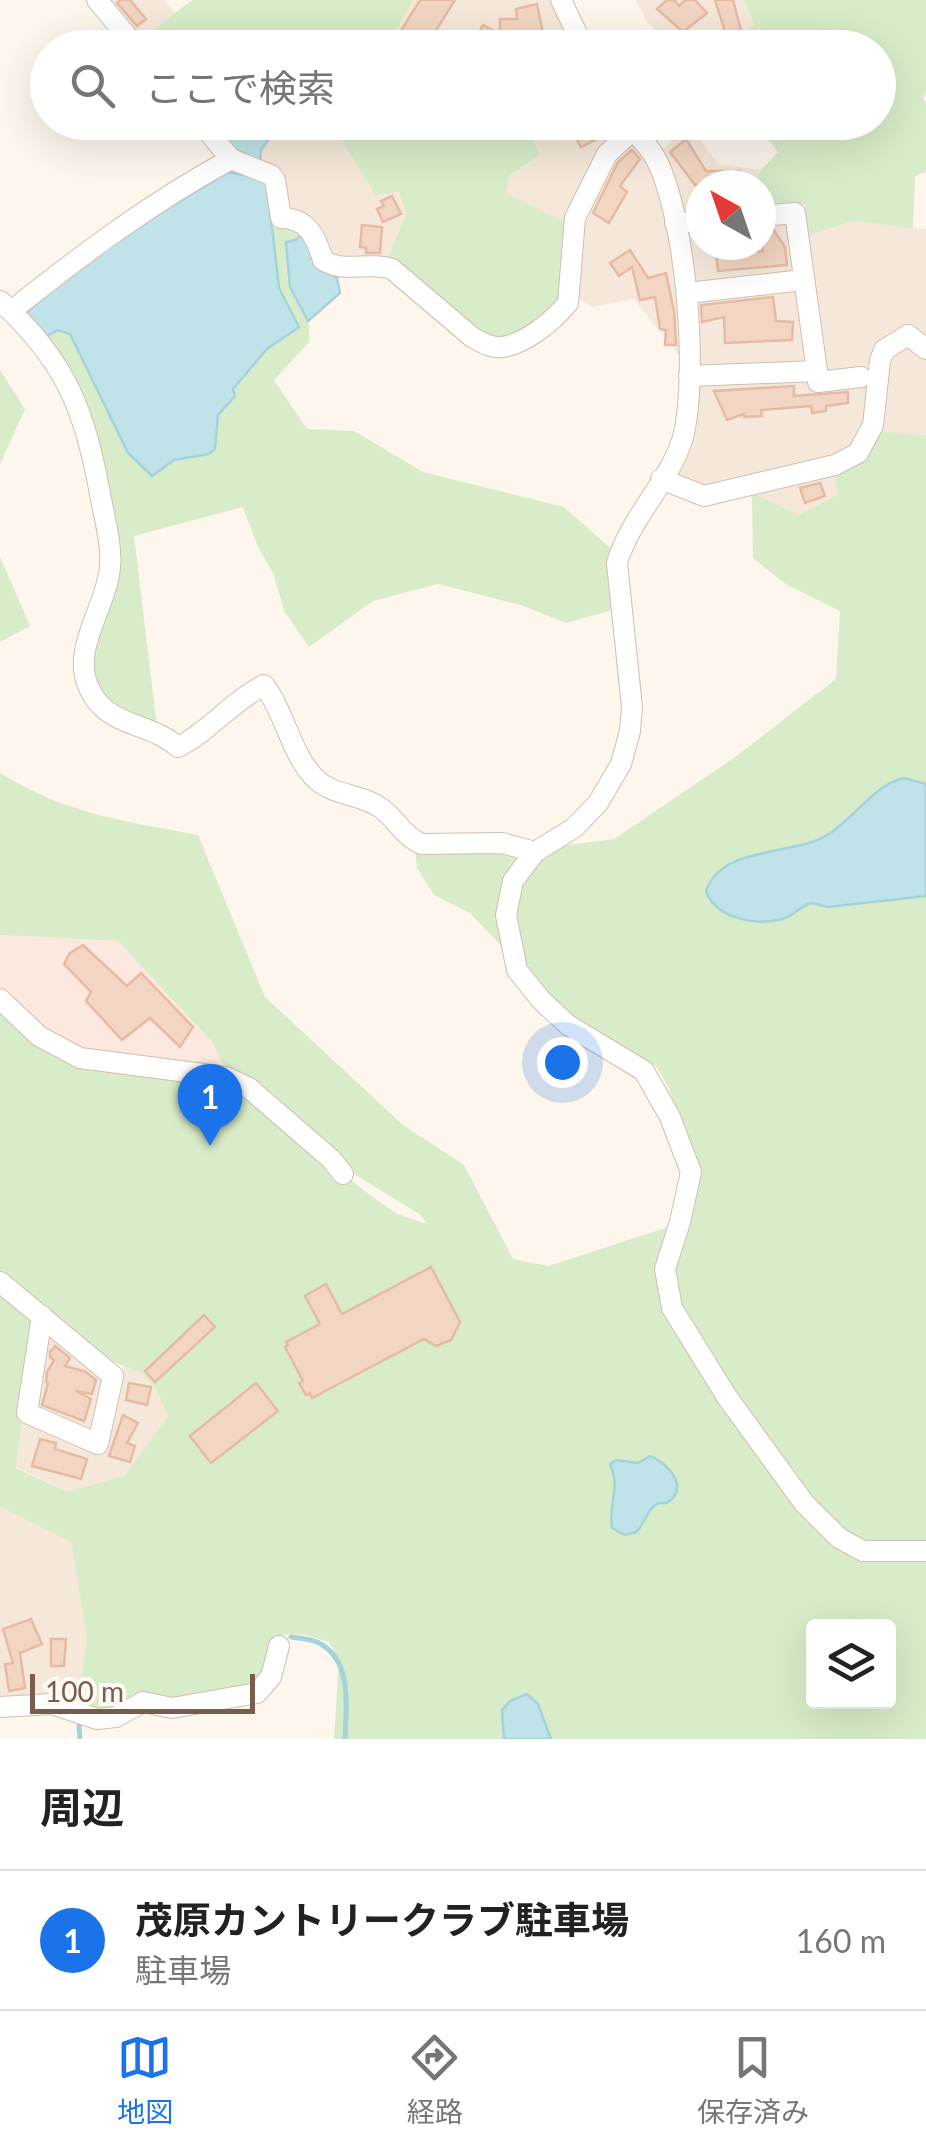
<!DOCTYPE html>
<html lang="ja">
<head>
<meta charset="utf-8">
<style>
	body { margin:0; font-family:Lato,"Noto Sans JP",sans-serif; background:#f2f2f2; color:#222 }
	.controls { position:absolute; right:30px; bottom:30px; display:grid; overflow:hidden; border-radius:10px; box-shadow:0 10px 40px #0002 }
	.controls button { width:90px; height:90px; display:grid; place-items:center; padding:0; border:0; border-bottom:2px solid #e0e0e0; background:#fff; color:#222; font:50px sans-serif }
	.compass { position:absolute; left:686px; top:170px; width:90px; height:90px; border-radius:50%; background:#fff; box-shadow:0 10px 40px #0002; rotate:320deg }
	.scale { position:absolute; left:30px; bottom:25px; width:225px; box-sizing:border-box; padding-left:10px; border:5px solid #7a5c4d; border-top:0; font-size:28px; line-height:35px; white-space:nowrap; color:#7a5c4d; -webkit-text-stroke:8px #fffaf3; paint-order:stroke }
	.you { position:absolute; left:562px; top:1062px; width:35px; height:35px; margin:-25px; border:8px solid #fff; border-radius:50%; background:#1a73e8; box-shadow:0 0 0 15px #1a73e833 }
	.badge { display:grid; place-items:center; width:65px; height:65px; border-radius:50%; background:#1a73e8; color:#fff; font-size:32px; font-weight:700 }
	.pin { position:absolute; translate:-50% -82px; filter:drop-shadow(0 2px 5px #0008) }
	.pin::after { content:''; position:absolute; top:52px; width:35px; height:30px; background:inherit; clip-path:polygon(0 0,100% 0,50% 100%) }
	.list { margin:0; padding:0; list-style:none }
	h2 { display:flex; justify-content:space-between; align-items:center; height:130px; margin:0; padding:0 40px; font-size:42px }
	h2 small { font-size:32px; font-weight:400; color:#767676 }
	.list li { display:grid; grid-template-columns:65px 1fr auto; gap:30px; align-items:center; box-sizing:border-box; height:140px; padding:0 40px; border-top:2px solid #e0e0e0 }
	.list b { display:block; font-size:38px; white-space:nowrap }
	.list p { margin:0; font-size:32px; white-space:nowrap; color:#767676 }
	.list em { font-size:32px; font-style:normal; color:#767676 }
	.icon { flex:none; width:55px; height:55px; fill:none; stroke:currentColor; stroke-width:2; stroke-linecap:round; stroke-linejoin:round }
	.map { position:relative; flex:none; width:926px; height:1739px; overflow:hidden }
	.search { position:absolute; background:#fff; box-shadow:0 10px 40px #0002; left:30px; right:30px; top:30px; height:110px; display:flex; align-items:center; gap:25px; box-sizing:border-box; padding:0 35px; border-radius:55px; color:#767676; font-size:38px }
	.sheet { height:270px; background:#fff }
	nav { display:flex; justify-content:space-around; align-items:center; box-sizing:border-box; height:140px; border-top:2px solid #e0e0e0; background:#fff; font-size:28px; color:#767676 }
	nav a { display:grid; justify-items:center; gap:5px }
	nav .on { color:#1a73e8 }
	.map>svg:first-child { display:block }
	.residential { fill:#f5e8da }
	.commercial { fill:#fde8e0 }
	.green { fill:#d8ecc9; fill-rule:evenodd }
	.water { fill:#bfe3e8; stroke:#a5d3da; stroke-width:2.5 }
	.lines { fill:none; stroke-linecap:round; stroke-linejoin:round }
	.stream { stroke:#a5d3da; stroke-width:5 }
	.building { fill:#f3d5c3; stroke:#e6bba3; stroke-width:2.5 }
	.minor-casing { stroke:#d1beb0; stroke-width:22 }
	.minor { stroke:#fff; stroke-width:20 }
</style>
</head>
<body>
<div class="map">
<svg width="926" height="1739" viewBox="0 0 926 1739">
	<rect width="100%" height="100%" fill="#fdf6ec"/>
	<g class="residential">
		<path d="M110 0H164L175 13 138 42Z"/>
		<path d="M413 0H554L578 47H462L454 41 449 47 387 45Z"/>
		<path d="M636 0H744L754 24 733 47H675L647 22Z"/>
		<path d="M621 122 624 127 572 226 505 194 510 177 540 154 528 123Z"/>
		<path d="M287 123 337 132 374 194 399 192 406 214 385 264 337 266 285 211 260 164 261 150Z"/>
		<path d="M690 127 719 165 761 170 755 185H701V215L685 217 659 152Z"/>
		<path d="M627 139 654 164 677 273 682 359 634 299 592 307 574 296 584 208Z"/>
		<path d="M788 218 797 275 693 283 685 231 701 226V245H761V221Z"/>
		<path d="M854 221 926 229V435L878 431 853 450 704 492 669 474 694 382 800 379 814 386 824 376 806 236Z"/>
		<path d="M798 285 808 365 706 370 693 365 699 315 695 304 703 297Z"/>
		<path d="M833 472 838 494 797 515 752 492Z"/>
		<path d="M54 1334 105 1381 92 1430 87 1432 34 1409 44 1336Z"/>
		<path d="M124 1366 140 1372 154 1386 169 1417 125 1475 67 1492 16 1467 22 1419 100 1453Z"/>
		<path d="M0 1507 71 1541 87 1638 77 1708 0 1703Z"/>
	</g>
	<path class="commercial" d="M0 935 118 941 213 1043 222 1063 192 1065 95 1056 32 1022 0 988Z"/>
	<g class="green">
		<path d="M192 0H413L388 45 393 47 142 48 138 42Z"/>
		<path d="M744 0H926V92L923 100 926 102V172L915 176 913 228 854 221 806 236 805 205 767 209 761 198V185H755L761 170 778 152 756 123 878 122V48H733L754 24Z"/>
		<path d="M291 123H527L540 154 510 176 506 193 572 226 567 293 514 341 487 342 385 264 406 214 399 192 375 195 337 132Z"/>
		<path d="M281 224 306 232C272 263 294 285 307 318 310 325 309 335 309 342L274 380 307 429 354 431 423 472 564 507 616 553V609L566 623 521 605 438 584 373 601 309 647 284 611 274 575 258 547 243 507 134 536 157 727 112 713 87 667 114 570 93 431 44 338 58 330 70 334 128 453 152 475 174 460 208 454 217 438 218 415 235 397 233 389 267 349 299 328 279 288 272 228Z"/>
		<path d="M0 370 25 409 0 464Z"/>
		<path d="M878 431 926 435V1739H334L339 1659 329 1642 302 1634 281 1635 254 1691 110 1716 77 1708 87 1638 71 1542 0 1507V1293L22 1307 33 1324 16 1468 67 1492 125 1475 168 1416 154 1386 140 1372 97 1356 33 1295 0 1275V998L30 1037 46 1051 90 1069 212 1082 239 1093 374 1198 397 1214 427 1224 421 1215 349 1171 261 1084 222 1063 213 1043 118 941 0 935V773C65 814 125 821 198 835L265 997 403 1125 464 1165 513 1259 548 1266 666 1228 699 1175 669 1089 657 1067 573 1021 470 913 434 895 417 868 415 847 522 851 614 839 734 758 836 679 840 611 787 585 753 558 752 492 798 515 838 494 833 472ZM791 847 749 922 720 910 709 900V880C730 858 763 854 791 847ZM814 1626H888V1702H814Z"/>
		<path d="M0 557 30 626 0 642Z"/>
	</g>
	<g class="water">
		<path d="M210 123H224L232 128 242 124C252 128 265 129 272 135L261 150 260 164 235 153Z"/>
		<path d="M228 172 262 179 267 184 279 288 299 327 267 349 233 389 235 396 218 415 215 449 208 454 174 460 152 476 128 453 70 334 58 330 43 338 24 314 101 249Z"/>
		<path d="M306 232 320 269 337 278 340 293 308 321 290 287 286 242 295 240Z"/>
		<path d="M904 778 926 784V896L828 907 811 903C801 906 793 916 783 919 756 926 716 919 706 891 719 850 781 854 815 841 850 828 869 786 904 778Z"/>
		<path d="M650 1456C665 1461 688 1484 671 1500 663 1507 663 1500 655 1505 647 1511 644 1525 636 1532L625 1535 612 1528C608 1503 621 1489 610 1464L616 1460 638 1463Z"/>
		<path d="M527 1694 538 1704 551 1739H504L502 1710 510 1701Z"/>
	</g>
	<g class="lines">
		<g class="stream">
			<path d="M291 1637C300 1638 313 1639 321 1644 353 1663 346 1708 345 1739"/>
			<path d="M79 1725 80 1739"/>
		</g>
	</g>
	<g class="building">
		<path d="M120 0H130L146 19 137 26 117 3Z"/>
		<path d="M420 0H455L425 48H414L397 37Z"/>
		<path d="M667 0H674L679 6 685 0H695L707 13 683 32 657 9Z"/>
		<path d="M715 0H733L742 34 727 38Z"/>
		<path d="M537 4 546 48H471L483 25 500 34V19H517L516 9Z"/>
		<path d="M567 122H591L599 138 581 147Z"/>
		<path d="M686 139 706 171H740L741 185H695L670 152Z"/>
		<path d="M632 150 640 159 620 186 627 192 609 223 593 213 618 162Z"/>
		<path d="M392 196 401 214 383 222 377 209 384 206 381 201Z"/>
		<path d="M362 225 382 227 380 253H366V248L360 247Z"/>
		<path d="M773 229 785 247 787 265 718 271 716 254 763 251 761 230Z"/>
		<path d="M630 250 648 278 666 273 674 311 676 345H665L666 330 660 329 655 297 640 300 632 267 619 276 610 263Z"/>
		<path d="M773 297 776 321 793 322 792 340 725 343 724 317 702 322 701 305Z"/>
		<path d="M794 386V396L848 392V403L826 406V411L812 413 811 406 761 410 762 416 744 417V414L727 420 714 391Z"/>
		<path d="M820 483 825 496 805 503 800 488Z"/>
		<path d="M83 945 127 986 141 973 193 1027 180 1047 150 1018 122 1040 86 1001 91 992 64 964 70 953Z"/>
		<path d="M431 1267 460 1322 451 1340 436 1346 424 1339 312 1398 310 1393 306 1395 299 1383 303 1381 285 1347 288 1345 286 1342 320 1324 305 1296 326 1284 342 1314Z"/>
		<path d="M204 1315 215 1327 155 1382 145 1371Z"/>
		<path d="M55 1346 70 1358 65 1366 86 1372 96 1380 92 1394 76 1391 91 1399 84 1421 42 1405 48 1383 46 1382 47 1372 54 1360 50 1357V1352Z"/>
		<path d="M129 1383 151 1387 147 1405 126 1400Z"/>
		<path d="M256 1383 278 1411 211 1463 190 1436Z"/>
		<path d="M123 1415 138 1423 127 1443 135 1446 130 1462 109 1456Z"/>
		<path d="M40 1439 56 1443 55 1449 87 1459 81 1479 32 1466Z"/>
		<path d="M31 1619 42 1644 20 1653 25 1688 9 1691 5 1664 13 1663 3 1629Z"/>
		<path d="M51 1639H66L64 1666H51Z"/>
	</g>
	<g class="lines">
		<defs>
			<g id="minor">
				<path d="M97 0 137 48"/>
				<path d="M561 0 584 48"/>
				<path d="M200 122 231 159"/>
				<path d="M628 122C636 136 649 145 656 159 686 217 698 369 684 433 674 477 631 515 617 563L632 707 630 731 621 764 598 803 574 828 535 852 513 881 506 915 517 970 541 1000 568 1025 644 1071 670 1117 691 1172 680 1222 665 1269 672 1308 727 1397 804 1503 839 1538 863 1551H926"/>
				<path d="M675 223 701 221"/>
				<path d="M687 293 794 281"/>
				<path d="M0 301C68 363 85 412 101 499 105 520 112 546 110 567 107 607 68 652 91 692 110 728 150 722 178 747 210 731 232 701 264 685 285 712 292 758 317 780 334 796 362 794 381 808 396 819 404 837 422 844L502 843 535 852"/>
				<path d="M11 311C84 253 149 204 231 159L271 175 275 180 281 218C308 218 316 237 323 260 344 274 368 261 392 269L472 337C481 342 492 349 502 347 526 344 554 320 568 303L575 218 607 154 633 130"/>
				<path d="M817 371 818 382 861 377"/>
				<path d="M689 376 817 371 795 213 761 216"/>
				<path d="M661 479 704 496 835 465 858 453 873 425 880 361 884 350 908 335 926 349"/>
				<path d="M0 999 39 1036 80 1058 226 1077 249 1088 331 1159 343 1174"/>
				<path d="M0 1282 113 1376 98 1444 27 1413 42 1316"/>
				<path d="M0 1707 52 1704 97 1719 116 1717 143 1702 172 1708 257 1693 271 1677 279 1646"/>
			</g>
		</defs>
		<use href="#minor" class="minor-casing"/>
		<use href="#minor" class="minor"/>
	</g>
</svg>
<div class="controls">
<button><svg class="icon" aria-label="layers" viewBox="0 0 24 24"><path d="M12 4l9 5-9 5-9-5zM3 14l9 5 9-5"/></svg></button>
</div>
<svg class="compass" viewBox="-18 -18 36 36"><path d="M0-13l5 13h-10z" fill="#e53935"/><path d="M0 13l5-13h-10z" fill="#767676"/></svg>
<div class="scale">100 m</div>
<div class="you"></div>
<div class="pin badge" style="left:210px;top:1146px">1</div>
<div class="search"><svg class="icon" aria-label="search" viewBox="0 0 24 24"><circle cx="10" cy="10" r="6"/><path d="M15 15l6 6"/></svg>ここで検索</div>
</div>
<section class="sheet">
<h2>周辺<small></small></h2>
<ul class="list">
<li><span class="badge">1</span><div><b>茂原カントリークラブ駐車場</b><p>駐車場</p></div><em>160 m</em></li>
</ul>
</section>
<nav>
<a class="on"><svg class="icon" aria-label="map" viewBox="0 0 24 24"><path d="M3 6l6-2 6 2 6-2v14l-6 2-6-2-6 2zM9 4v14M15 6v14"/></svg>地図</a>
<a><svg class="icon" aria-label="directions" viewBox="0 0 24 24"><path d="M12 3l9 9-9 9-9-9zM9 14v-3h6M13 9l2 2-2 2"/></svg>経路</a>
<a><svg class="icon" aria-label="saved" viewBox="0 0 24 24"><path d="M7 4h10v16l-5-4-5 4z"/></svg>保存済み</a>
</nav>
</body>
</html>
